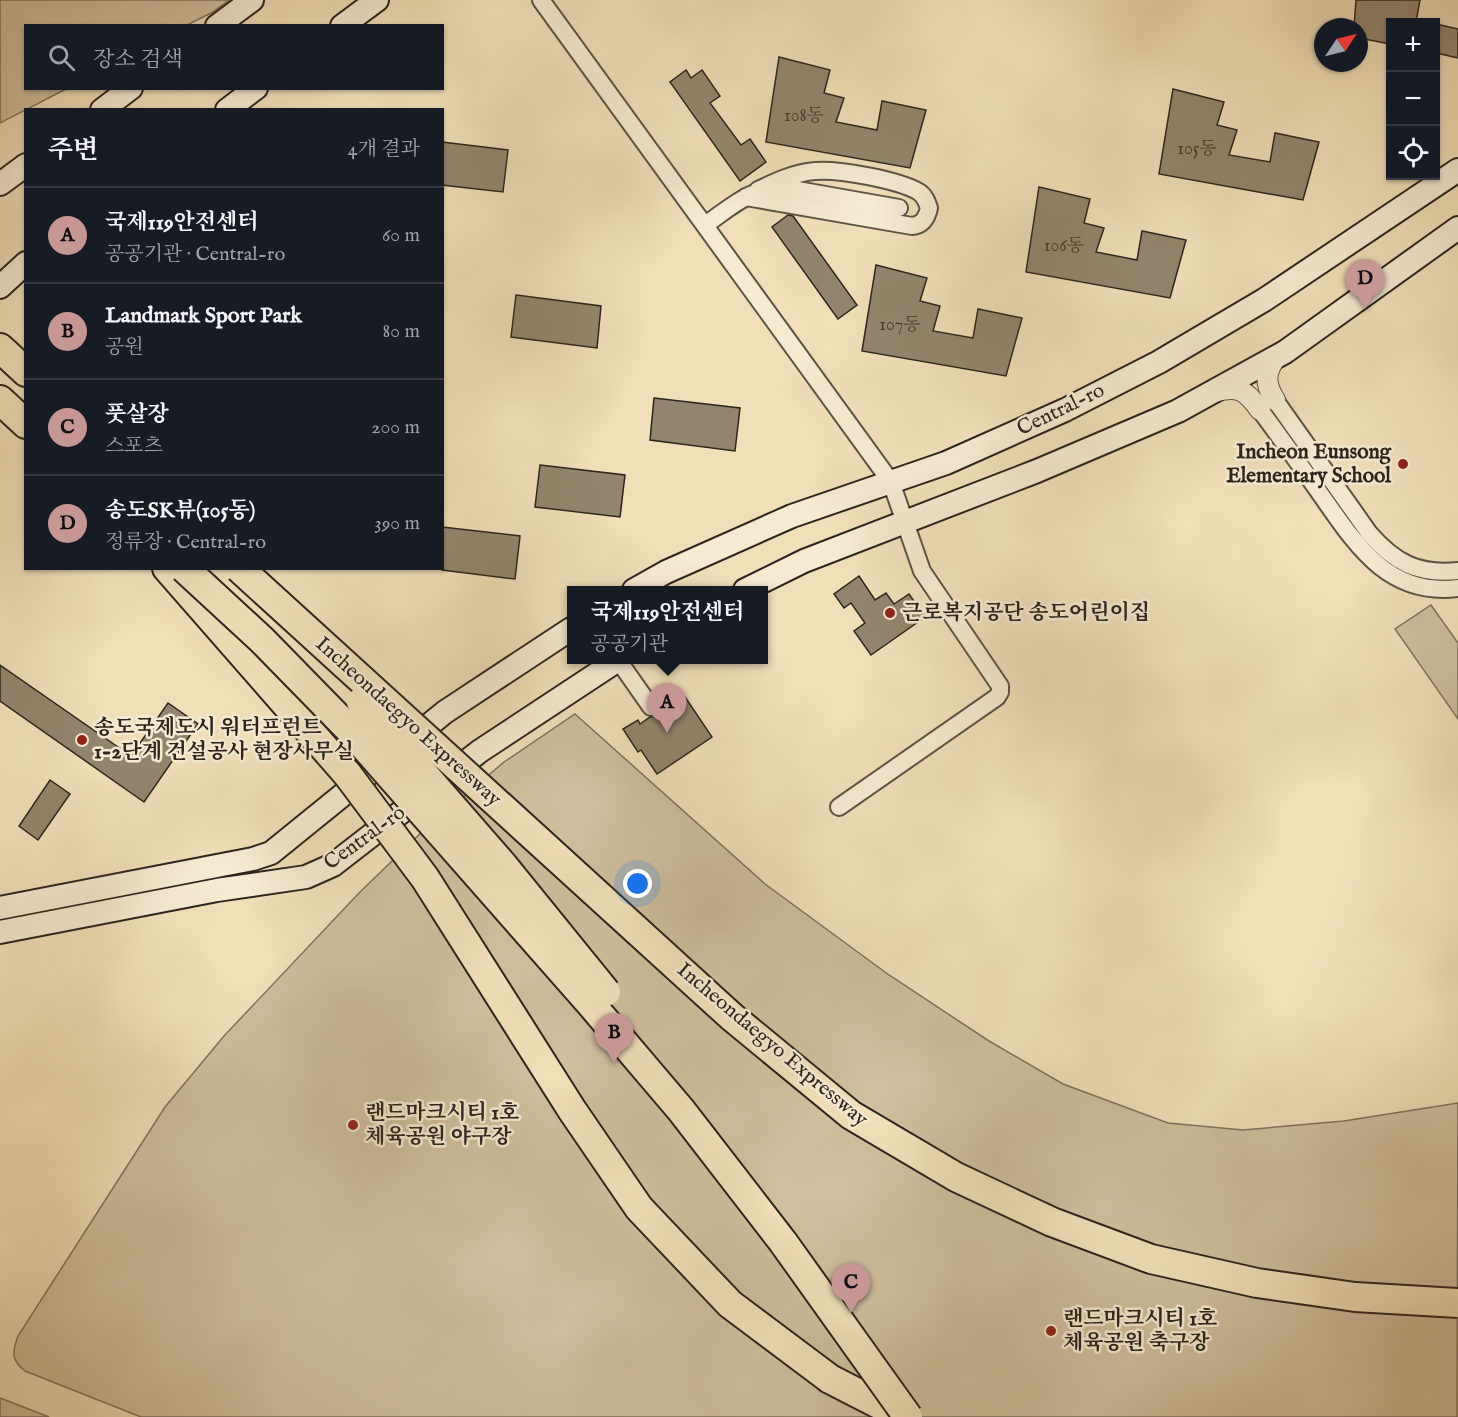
<!DOCTYPE html>
<html lang="ko">
<head>
<meta charset="utf-8">
<style>
	body { margin:0; font-family:"IM FELL English","Noto Serif KR",serif; background:#242831; color:#f1f3f6 }
	.controls { position:absolute; right:18px; top:18px; display:grid; overflow:hidden; border-radius:0px; box-shadow:0 2px 4px #0004 }
	.controls button { width:54px; height:54px; display:grid; place-items:center; padding:0; border:0; border-bottom:2px solid #363941; background:#171b24; color:#f1f3f6; font:30px sans-serif }
	.compass { position:absolute; left:1314px; top:18px; width:54px; height:54px; border-radius:50%; background:#171b24; box-shadow:0 2px 4px #0004; rotate:55deg }
	.you { position:absolute; left:638px; top:884px; width:21px; height:21px; margin:-15px; border:4px solid #fff; border-radius:50%; background:#1a73e8; box-shadow:0 0 0 9px #1a73e833 }
	.badge { display:grid; place-items:center; width:39px; height:39px; border-radius:50%; background:#c59692; color:#111; font-size:20px; font-weight:700 }
	.pin { position:absolute; translate:-50% -50px; filter:drop-shadow(0 2px 3px #0008) }
	.pin::after { content:''; position:absolute; top:32px; width:21px; height:18px; background:inherit; clip-path:polygon(0 0,100% 0,50% 100%) }
	.popup { position:absolute; left:567px; top:586px; width:201px; height:78px; box-sizing:border-box; display:grid; place-content:center; border-radius:0px; background:#171b24; filter:drop-shadow(0 2px 4px #0005); font-size:20px; white-space:nowrap; color:#9ea1a6 }
	.popup b { font-size:22px; color:#f1f3f6 }
	.popup::after { content:''; position:absolute; left:50%; top:100%; margin-left:-12px; border:12px solid transparent; border-top-color:#171b24 }
	.list { margin:0; padding:0; list-style:none }
	h2 { display:flex; justify-content:space-between; align-items:center; height:78px; margin:0; padding:0 24px; font-size:26px }
	h2 small { font-size:20px; font-weight:400; color:#9ea1a6 }
	.list li { display:grid; grid-template-columns:39px 1fr auto; gap:18px; align-items:center; box-sizing:border-box; height:96px; padding:0 24px; border-top:2px solid #363941 }
	.list b { display:block; font-size:22px; white-space:nowrap }
	.list p { margin:0; font-size:20px; white-space:nowrap; color:#9ea1a6 }
	.list em { font-size:20px; font-style:normal; color:#9ea1a6 }
	.icon { flex:none; width:33px; height:33px; fill:none; stroke:currentColor; stroke-width:2; stroke-linecap:round; stroke-linejoin:round }
	.map { position:relative; flex:none; width:1458px; height:1417px; overflow:hidden }
	.search { position:absolute; background:#171b24; box-shadow:0 2px 4px #0004; left:24px; top:24px; width:420px; height:66px; display:flex; align-items:center; gap:15px; box-sizing:border-box; padding:0 21px; border-radius:0px; color:#9ea1a6; font-size:22px }
	.panel { position:absolute; background:#171b24; box-shadow:0 2px 4px #0004; left:24px; top:108px; width:420px; height:462px; border-radius:0px }
	.map>svg:first-child { display:block }
	.green { fill:#d0bf9d; stroke:#7f725c; stroke-width:1.5 }
	.building { fill:#93856d; stroke:#2e241c; stroke-width:1.5 }
	.lines { fill:none; stroke-linecap:round; stroke-linejoin:round }
	.minor-casing { stroke:#5f5343; stroke-width:20 }
	.tertiary-casing { stroke:#5f5343; stroke-width:22 }
	.secondary-casing { stroke:#2e241c; stroke-width:26 }
	.motorway-casing { stroke:#2e241c; stroke-width:32 }
	.minor { stroke:#f6ead1; stroke-width:16 }
	.tertiary { stroke:#f6ead1; stroke-width:20 }
	.secondary { stroke:#f6ead1; stroke-width:22 }
	.motorway { stroke:#f1dfb8; stroke-width:28 }
	.motorway-bridge-casing { stroke:#2e241c; stroke-width:32; stroke-linecap:butt }
	.motorway-bridge { stroke:#f1dfb8; stroke-width:28 }
	.poi-dot { fill:#8f2418; stroke:#f6ead1; stroke-width:2 }
	.labels { text-anchor:middle; dominant-baseline:central; stroke-width:5; stroke-linejoin:round; paint-order:stroke }
	.number-label { font-size:18px; fill:#473c30 }
	.street-label { font-size:21px; fill:#2e241c; stroke:#f6ead1 }
	.poi-label { font-size:21px; font-weight:bold; fill:#2e241c; stroke:#f6ead1; text-anchor:start }
</style>
</head>
<body>
<div class="map">
<svg width="1458" height="1417" viewBox="0 0 1458 1417">
	<rect width="100%" height="100%" fill="#f1dfb8"/>
	<filter id="stains"><feTurbulence type="fractalNoise" baseFrequency=".00333" numOctaves="4"/><feColorMatrix values="0 0 0 0 .2 0 0 0 0 .09 0 0 0 0 .02 0 0 0 .5 -.17"/></filter>
	<radialGradient id="worn" r=".72"><stop offset=".6" stop-color="#630" stop-opacity="0"/><stop offset="1" stop-color="#630" stop-opacity=".3"/></radialGradient>
	<g class="green">
		<path d="M0 0H229L213 12 187 25 26 26V88L66 89 0 123Z"/>
		<path d="M1431 605 1458 643V719L1395 629Z"/>
		<path d="M575 714 765 884 889 975 989 1041 1063 1084 1168 1123 1243 1130 1344 1121 1458 1103 1457 1417H141L25 1371C11 1360 12 1352 18 1336L165 1107 224 1036 359 893 426 828 504 762Z"/>
		<path d="M0 1398 49 1417H0Z"/>
	</g>
	<g class="building">
		<path d="M1356 0H1420L1416 22H1390V44L1359 38V27H1354Z"/>
		<path d="M1436 24 1458 29V58L1436 53Z"/>
		<path d="M779 57 830 70 824 93 844 98 836 122 877 130 882 101 926 110 910 168 766 142Z"/>
		<path d="M686 70 691 78 702 70 720 96 710 103 741 145 750 139 766 162 740 181 670 82Z"/>
		<path d="M1173 89 1224 102 1217 125 1237 130 1229 155 1270 162 1275 133 1319 142 1303 200 1159 174Z"/>
		<path d="M442 142 508 150 503 192 442 185Z"/>
		<path d="M1039 187 1090 199 1084 223 1104 228 1096 252 1137 260 1142 231 1186 240 1170 298 1026 272Z"/>
		<path d="M788 215 793 216 857 305 838 319 772 227Z"/>
		<path d="M876 265 927 278 920 301 940 306 933 331 973 338 978 309 1022 318 1006 376 862 351Z"/>
		<path d="M516 295 601 306 597 348 511 337Z"/>
		<path d="M654 398 740 408 735 451 650 440Z"/>
		<path d="M540 465 625 475 620 517 535 507Z"/>
		<path d="M442 527 520 536 515 579 442 570Z"/>
		<path d="M859 576 875 600 886 593 894 604 909 594 925 617 871 655 854 631 865 623 851 603 844 608 834 594Z"/>
		<path d="M0 665 131 756 168 703 198 724 144 802 0 701Z"/>
		<path d="M683 694 712 737 657 774 641 750 638 752 623 729 638 720 640 724 650 717 657 716 661 709Z"/>
		<path d="M50 780 70 794 38 840 19 826Z"/>
	</g>
	<g class="lines">
		<defs>
			<g id="minor">
				<path d="M541 0 891 482 922 571 1000 686V692L997 697 839 807"/>
				<path d="M746 197 912 226C923 225 927 217 929 208 927 202 925 196 919 192 899 180 839 169 815 171 794 173 777 181 758 190"/>
				<path d="M705 225C730 208 753 185 786 188L899 208"/>
				<path d="M1275 400 1369 533C1395 563 1418 575 1458 571"/>
				<path d="M1260 410C1280 437 1300 465 1319 492 1355 543 1387 597 1458 588"/>
				<path d="M618 660 651 707"/>
			</g>
			<g id="tertiary">
				<path d="M1214 392C1238 385 1246 390 1260 410"/>
				<path d="M1275 400C1264 383 1265 372 1277 356"/>
			</g>
			<g id="secondary">
				<path d="M217 26 252 0"/>
				<path d="M342 26 377 0"/>
				<path d="M102 110 131 88"/>
				<path d="M227 110 256 88"/>
				<path d="M0 184 26 165"/>
				<path d="M0 287 26 263"/>
				<path d="M634 590 666 572 792 516 946 463 1065 410 1159 362 1264 300 1458 170"/>
				<path d="M745 590 804 561 1037 471 1178 411 1285 352 1458 228"/>
				<path d="M0 908 253 859 271 853 445 712 571 629"/>
				<path d="M0 932 217 890 306 877 333 865 480 751 618 660"/>
			</g>
			<g id="motorway">
				<path d="M0 348 26 372"/>
				<path d="M0 400 26 424"/>
				<path d="M167 568 348 775"/>
				<path d="M830 1379 904 1417"/>
			</g>
		</defs>
		<use href="#minor" class="minor-casing"/>
		<use href="#tertiary" class="tertiary-casing"/>
		<use href="#secondary" class="secondary-casing"/>
		<use href="#motorway" class="motorway-casing"/>
		<use href="#minor" class="minor"/>
		<use href="#tertiary" class="tertiary"/>
		<use href="#secondary" class="secondary"/>
		<use href="#motorway" class="motorway"/>
		<defs>
			<g id="motorway-bridge">
				<path d="M184 568 262 640 350 730 590 1003 681 1110 783 1242 908 1417"/>
				<path d="M239 568 732 1017 851 1115 956 1177 1052 1222 1151 1259 1257 1283 1355 1297 1458 1303"/>
				<path d="M361 702 503 865 606 992"/>
				<path d="M348 775 425 878 572 1110 639 1208 730 1304 830 1379"/>
			</g>
		</defs>
		<use href="#motorway-bridge" class="motorway-bridge-casing"/>
		<use href="#motorway-bridge" class="motorway-bridge"/>
	</g>
	<g class="poi-dot">
		<circle cx="1403" cy="464" r="6"/>
		<circle cx="890" cy="613" r="6"/>
		<circle cx="82" cy="740" r="6"/>
		<circle cx="353" cy="1125" r="6"/>
		<circle cx="1051" cy="1331" r="6"/>
	</g>
	<g class="labels">
		<g class="number-label">
			<text x="804" y="116">108동</text>
			<text x="1197" y="149">105동</text>
			<text x="1064" y="246">106동</text>
			<text x="900" y="325">107동</text>
		</g>
		<g class="street-label">
			<text transform="translate(1061 410) rotate(-26)">Central-ro</text>
			<text transform="translate(408 722) rotate(42)">Incheondaegyo Expressway</text>
			<text transform="translate(365 838) rotate(-36)">Central-ro</text>
			<text transform="translate(772 1045) rotate(40)">Incheondaegyo Expressway</text>
		</g>
		<g class="poi-label">
			<text x="1391" y="452" text-anchor="end">Incheon Eunsong<tspan x="1391" dy="24">Elementary School</tspan></text>
			<text x="902" y="613">근로복지공단 송도어린이집</text>
			<text x="94" y="728">송도국제도시 워터프런트<tspan x="94" dy="24">1-2단계 건설공사 현장사무실</tspan></text>
			<text x="365" y="1113">랜드마크시티 1호<tspan x="365" dy="24">체육공원 야구장</tspan></text>
			<text x="1063" y="1319">랜드마크시티 1호<tspan x="1063" dy="24">체육공원 축구장</tspan></text>
		</g>
	</g>
	<rect width="100%" height="100%" filter="url(#stains)"/>
	<rect width="100%" height="100%" fill="url(#worn)"/>
</svg>
<div class="controls">
<button>+</button>
<button>−</button>
<button><svg class="icon" aria-label="locate" viewBox="0 0 24 24"><circle cx="12" cy="12" r="6"/><path d="M12 2v4M12 18v4M2 12h4M18 12h4"/></svg></button>
</div>
<svg class="compass" viewBox="-18 -18 36 36"><path d="M0-13l5 13h-10z" fill="#e53935"/><path d="M0 13l5-13h-10z" fill="#9ea1a6"/></svg>
<div class="you"></div>
<div class="pin badge" style="left:667px;top:733px">A</div>
<div class="popup"><b>국제119안전센터</b>공공기관</div>
<div class="pin badge" style="left:614px;top:1063px">B</div>
<div class="pin badge" style="left:851px;top:1313px">C</div>
<div class="pin badge" style="left:1365px;top:309px">D</div>
<div class="search"><svg class="icon" aria-label="search" viewBox="0 0 24 24"><circle cx="10" cy="10" r="6"/><path d="M15 15l6 6"/></svg>장소 검색</div>
<section class="panel">
<h2>주변<small>4개 결과</small></h2>
<ul class="list">
<li><span class="badge">A</span><div><b>국제119안전센터</b><p>공공기관 · Central-ro</p></div><em>60 m</em></li>
<li><span class="badge">B</span><div><b>Landmark Sport Park</b><p>공원</p></div><em>80 m</em></li>
<li><span class="badge">C</span><div><b>풋살장</b><p>스포츠</p></div><em>200 m</em></li>
<li><span class="badge">D</span><div><b>송도SK뷰(105동)</b><p>정류장 · Central-ro</p></div><em>390 m</em></li>
</ul>
</section>
</div>
</body>
</html>
